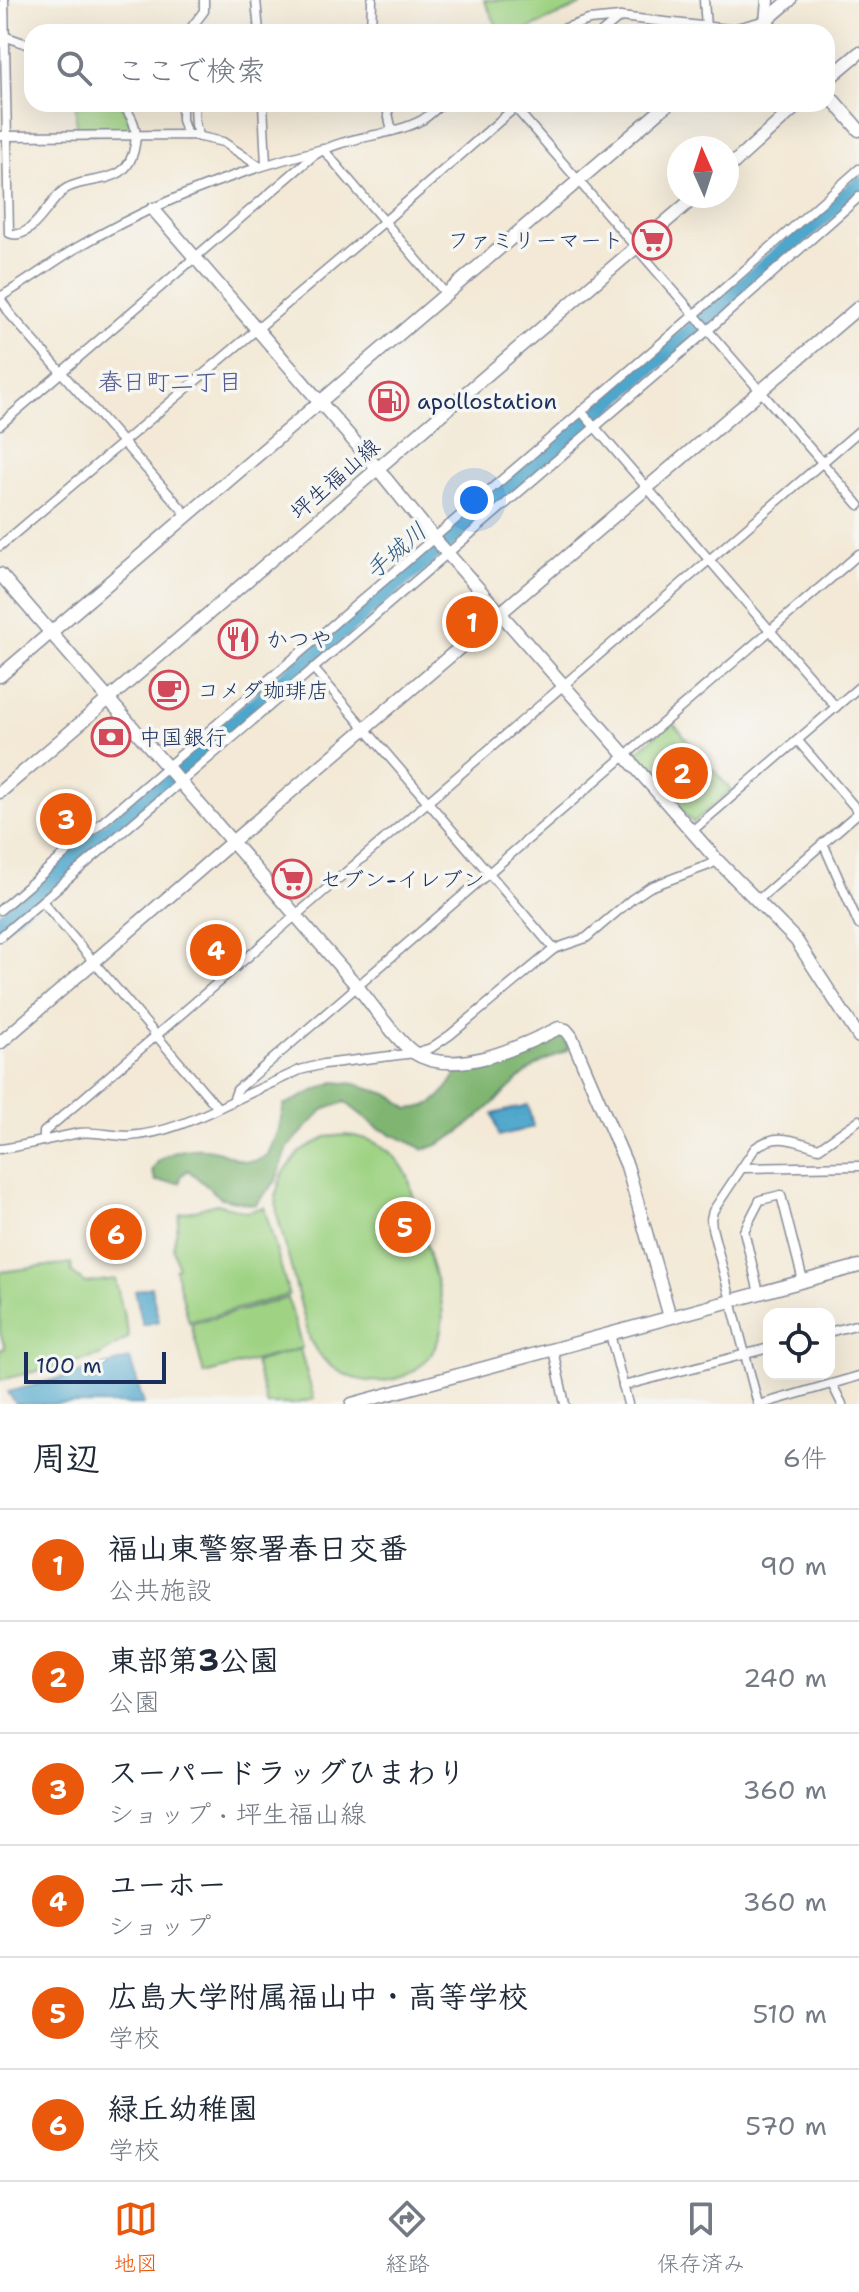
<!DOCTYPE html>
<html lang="ja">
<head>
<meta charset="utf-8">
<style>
	body { margin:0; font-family:"Shantell Sans","Klee One",sans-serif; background:#f2f2f3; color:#1f2937 }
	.controls { position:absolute; right:24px; bottom:24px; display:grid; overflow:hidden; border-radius:16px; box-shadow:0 8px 32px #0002 }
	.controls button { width:72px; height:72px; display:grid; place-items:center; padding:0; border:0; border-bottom:2px solid #e0e1e3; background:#fff; color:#1f2937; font:40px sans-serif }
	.compass { position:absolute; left:667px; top:136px; width:72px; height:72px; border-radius:50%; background:#fff; box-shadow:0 8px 32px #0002; rotate:357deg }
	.scale { position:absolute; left:24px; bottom:20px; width:142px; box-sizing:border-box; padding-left:8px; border:4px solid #1b2f5e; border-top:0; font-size:22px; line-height:28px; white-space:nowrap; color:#1b2f5e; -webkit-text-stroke:6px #f6f6f2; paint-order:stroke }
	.you { position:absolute; left:474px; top:500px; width:28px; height:28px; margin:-20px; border:6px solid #fff; border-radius:50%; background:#1a73e8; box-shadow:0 0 0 12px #1a73e833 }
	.badge { display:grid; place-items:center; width:52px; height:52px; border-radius:50%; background:#ea580c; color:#fff; font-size:26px; font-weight:700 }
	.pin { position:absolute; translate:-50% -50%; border:4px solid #fff; box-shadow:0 2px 8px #0006 }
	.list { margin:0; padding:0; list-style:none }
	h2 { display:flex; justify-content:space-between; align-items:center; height:104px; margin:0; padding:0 32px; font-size:34px }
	h2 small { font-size:26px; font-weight:400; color:#747a83 }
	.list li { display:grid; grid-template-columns:52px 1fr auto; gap:24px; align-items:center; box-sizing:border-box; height:112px; padding:0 32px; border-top:2px solid #e0e1e3 }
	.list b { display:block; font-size:30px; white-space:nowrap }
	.list p { margin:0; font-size:26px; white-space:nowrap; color:#747a83 }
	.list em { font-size:26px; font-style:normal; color:#747a83 }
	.icon { flex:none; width:44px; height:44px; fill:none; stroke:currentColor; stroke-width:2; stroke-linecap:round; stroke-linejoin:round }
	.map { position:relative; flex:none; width:859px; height:1404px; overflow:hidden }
	.search { position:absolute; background:#fff; box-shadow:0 8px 32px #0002; left:24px; right:24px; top:24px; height:88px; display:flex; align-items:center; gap:20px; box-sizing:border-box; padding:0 28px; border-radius:24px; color:#747a83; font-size:30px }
	.sheet { height:776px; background:#fff }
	nav { display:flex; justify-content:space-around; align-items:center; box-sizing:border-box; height:112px; border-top:2px solid #e0e1e3; background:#fff; font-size:22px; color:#747a83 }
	nav a { display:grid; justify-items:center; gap:4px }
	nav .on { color:#ea580c }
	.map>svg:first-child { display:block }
	.green { fill:#9fd383; stroke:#5d8170; stroke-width:2 }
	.forest { fill:#7fb571; stroke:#4d7268; stroke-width:2 }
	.water { fill:#4ea6cb; stroke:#346a94; stroke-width:2 }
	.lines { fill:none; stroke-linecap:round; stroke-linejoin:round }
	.river { stroke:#4ea6cb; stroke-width:18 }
	.street-casing { stroke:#878c9a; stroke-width:11 }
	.secondary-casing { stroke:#878c9a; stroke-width:15 }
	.street { stroke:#fff; stroke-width:8 }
	.secondary { stroke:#fff; stroke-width:12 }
	.labels { text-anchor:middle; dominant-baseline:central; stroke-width:7; stroke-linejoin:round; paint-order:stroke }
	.poi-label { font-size:22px; fill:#1b2f5e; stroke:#f6f6f2; text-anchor:start }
	.street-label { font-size:22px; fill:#1b2f5e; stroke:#f6f6f2 }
	.neighbourhood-label { font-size:24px; fill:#53598f; stroke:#f6f6f2 }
	.water-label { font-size:24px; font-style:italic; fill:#2d5984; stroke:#f6f6f2 }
</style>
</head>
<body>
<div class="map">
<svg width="859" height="1404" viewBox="0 0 859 1404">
	<rect width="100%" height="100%" fill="#f6f6f2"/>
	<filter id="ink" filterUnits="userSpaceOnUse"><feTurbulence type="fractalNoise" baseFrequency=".0125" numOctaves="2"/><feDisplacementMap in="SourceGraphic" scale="16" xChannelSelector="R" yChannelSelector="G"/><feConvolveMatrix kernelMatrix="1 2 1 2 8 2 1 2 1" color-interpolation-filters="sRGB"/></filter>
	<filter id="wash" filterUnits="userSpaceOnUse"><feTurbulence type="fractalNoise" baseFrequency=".006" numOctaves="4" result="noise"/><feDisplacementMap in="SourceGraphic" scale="32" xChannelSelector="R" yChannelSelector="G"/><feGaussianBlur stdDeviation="1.8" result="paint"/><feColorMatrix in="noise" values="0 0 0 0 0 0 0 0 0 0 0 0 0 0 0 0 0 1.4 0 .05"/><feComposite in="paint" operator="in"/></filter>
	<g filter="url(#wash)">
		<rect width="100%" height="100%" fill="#f3e9d6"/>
		<g class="green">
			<path d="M484 0H580L581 5 522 32H500Z"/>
			<path d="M76 104H120L126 111 134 134H76Z"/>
			<path d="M672 722 731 790 693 823 633 755Z"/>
			<path d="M345 1135C374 1137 395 1151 408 1176 415 1204 423 1231 430 1259 436 1280 445 1303 442 1325 431 1395 340 1400 310 1340L277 1214 276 1194 282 1175 300 1152 326 1137Z"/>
			<path d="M217 1204 247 1212 264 1207 289 1295 189 1322 175 1269 178 1267 173 1248 180 1214Z"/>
			<path d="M71 1263 72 1273 85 1283 115 1279 129 1337 99 1356 0 1380V1350L5 1348 0 1332V1272Z"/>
			<path d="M288 1298 302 1348 204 1374 191 1324Z"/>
			<path d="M300 1349 314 1399 294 1404H266L255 1362Z"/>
		</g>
		<path class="forest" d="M563 1035 569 1049C556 1056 541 1061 530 1070 501 1093 459 1143 424 1149L378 1128 345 1102 323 1110 288 1147 276 1181 255 1205 221 1198 188 1170 181 1176 180 1183 156 1181 152 1171C154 1168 156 1163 159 1161 174 1148 202 1146 220 1152 240 1159 247 1168 268 1155L279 1128 284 1105 334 1082 356 1084 393 1096 408 1109C436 1109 446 1092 459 1070L511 1060Z"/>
		<g class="water">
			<path d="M528 1105 533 1127 499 1136 493 1114Z"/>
			<path d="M151 1287 159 1321 143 1325 135 1291Z"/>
			<path d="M130 1359 144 1404H16L8 1392Z"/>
		</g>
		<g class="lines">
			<path class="river" d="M0 923C286 677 576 434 859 185"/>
		</g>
	</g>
	<g filter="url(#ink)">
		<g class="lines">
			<defs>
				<g id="street">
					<path d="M4 0 9 233C30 243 49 201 64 190 69 186 75 185 81 183 110 177 130 178 135 144 138 128 132 116 122 104"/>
					<path d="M256 0 259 32"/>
					<path d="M704 0 706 27"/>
					<path d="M188 32 204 11V0"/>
					<path d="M371 32 372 0"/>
					<path d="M554 32 589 20 620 17 737 30"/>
					<path d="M602 32 620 17"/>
					<path d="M4 36 32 46"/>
					<path d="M182 104V120L187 135"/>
					<path d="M194 104 195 125 200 137"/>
					<path d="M263 104 266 164"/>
					<path d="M386 104 392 131"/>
					<path d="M512 104 859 505"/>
					<path d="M0 136 192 135 223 142 259 166"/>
					<path d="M0 297C27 282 51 263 78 247 155 202 236 171 323 149L446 294"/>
					<path d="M0 298 10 314 187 515"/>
					<path d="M581 411 836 707"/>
					<path d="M0 425 313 156C344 135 388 138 422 120 429 116 435 109 442 104"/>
					<path d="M0 546 385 221 519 104"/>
					<path d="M313 668 554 949"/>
					<path d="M692 831 859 687"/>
					<path d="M823 843 859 925"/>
					<path d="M758 900 859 812 798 741"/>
					<path d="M42 901 218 1108"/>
					<path d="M0 910 694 315 859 169"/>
					<path d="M0 937 707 331 859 197"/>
					<path d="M233 1101 300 1070 324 1064 415 1053 431 1048 450 1035 554 949 586 938 632 899 650 887 709 865 717 860"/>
					<path d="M44 1141V1132L859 431"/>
					<path d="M0 1149C27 1146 52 1138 79 1133 96 1131 111 1136 128 1136 166 1134 200 1117 233 1101L237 1090 859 554"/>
					<path d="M742 1168 859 1166"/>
					<path d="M759 1293 744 1231 760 1200 781 1195 803 1281"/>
					<path d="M829 1332 859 1324"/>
					<path d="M610 1334 628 1404"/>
					<path d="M553 1350 565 1404"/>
					<path d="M832 1384 842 1404"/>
					<path d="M623 1386 769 1348"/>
					<path d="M758 1404 712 1228 711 1219 713 1211 755 1148C778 1131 794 1141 819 1148L859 1120"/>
					<path d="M762 1404 859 1376"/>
				</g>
				<g id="secondary">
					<path d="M768 0 766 22 774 32"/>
					<path d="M737 30 763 23"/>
					<path d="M753 32 790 0"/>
					<path d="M827 80 859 53"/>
					<path d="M827 93 859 130"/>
					<path d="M727 169 799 104"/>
					<path d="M153 209 378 469 433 537 500 613 717 860 796 940 859 1037"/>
					<path d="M0 574 357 986C371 1003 397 1041 413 1052 453 1079 520 1047 559 1028L566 1030 571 1036 627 1166 670 1317"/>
					<path d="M0 676 668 104"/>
					<path d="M0 792 696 196"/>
					<path d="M0 1043 232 842 859 307"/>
					<path d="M352 1404 859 1266"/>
				</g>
			</defs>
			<use href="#street" class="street-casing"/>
			<use href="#secondary" class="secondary-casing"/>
			<use href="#street" class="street"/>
			<use href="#secondary" class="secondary"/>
		</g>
	</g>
	<defs>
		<symbol id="supermarket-ring" viewBox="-11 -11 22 22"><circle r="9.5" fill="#f6f6f2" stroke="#d1495b" stroke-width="1.5"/><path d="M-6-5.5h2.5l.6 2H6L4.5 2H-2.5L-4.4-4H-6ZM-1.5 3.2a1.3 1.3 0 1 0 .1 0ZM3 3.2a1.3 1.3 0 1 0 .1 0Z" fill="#d1495b"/></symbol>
		<symbol id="fuel-ring" viewBox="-11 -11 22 22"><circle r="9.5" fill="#f6f6f2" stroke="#d1495b" stroke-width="1.5"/><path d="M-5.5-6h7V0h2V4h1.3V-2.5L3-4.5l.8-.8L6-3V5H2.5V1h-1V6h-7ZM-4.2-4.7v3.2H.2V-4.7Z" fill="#d1495b"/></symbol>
		<symbol id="restaurant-ring" viewBox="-11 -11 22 22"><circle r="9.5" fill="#f6f6f2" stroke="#d1495b" stroke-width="1.5"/><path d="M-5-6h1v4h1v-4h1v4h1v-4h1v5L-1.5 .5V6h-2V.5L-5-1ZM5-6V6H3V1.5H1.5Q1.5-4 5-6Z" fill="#d1495b"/></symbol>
		<symbol id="cafe-ring" viewBox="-11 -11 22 22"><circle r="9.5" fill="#f6f6f2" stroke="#d1495b" stroke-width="1.5"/><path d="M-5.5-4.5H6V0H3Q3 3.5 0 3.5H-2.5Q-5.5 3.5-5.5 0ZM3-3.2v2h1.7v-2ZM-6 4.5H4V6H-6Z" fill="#d1495b"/></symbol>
		<symbol id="bank-ring" viewBox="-11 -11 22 22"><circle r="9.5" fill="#f6f6f2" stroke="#d1495b" stroke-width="1.5"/><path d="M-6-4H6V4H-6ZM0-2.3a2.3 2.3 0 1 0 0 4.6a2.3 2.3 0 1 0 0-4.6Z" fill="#d1495b"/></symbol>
	</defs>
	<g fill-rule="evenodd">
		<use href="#supermarket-ring" x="630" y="218" width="44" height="44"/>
		<use href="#fuel-ring" x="367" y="379" width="44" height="44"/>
		<use href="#restaurant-ring" x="216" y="617" width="44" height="44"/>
		<use href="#cafe-ring" x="147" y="668" width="44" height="44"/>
		<use href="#bank-ring" x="89" y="715" width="44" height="44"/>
		<use href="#supermarket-ring" x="270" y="857" width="44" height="44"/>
	</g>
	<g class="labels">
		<g class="poi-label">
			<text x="624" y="240" text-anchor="end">ファミリーマート</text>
			<text x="417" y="401">apollostation</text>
			<text x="266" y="639">かつや</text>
			<text x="197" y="690">コメダ珈琲店</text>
			<text x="139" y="737">中国銀行</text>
			<text x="320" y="879">セブン-イレブン</text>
		</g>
		<g class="street-label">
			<text transform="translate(335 479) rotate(-41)">坪生福山線</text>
		</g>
		<g class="neighbourhood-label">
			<text x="170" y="382">春日町二丁目</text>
		</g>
		<g class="water-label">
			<text transform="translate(396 551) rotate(-41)">手城川</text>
		</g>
	</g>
</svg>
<div class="controls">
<button><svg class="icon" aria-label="locate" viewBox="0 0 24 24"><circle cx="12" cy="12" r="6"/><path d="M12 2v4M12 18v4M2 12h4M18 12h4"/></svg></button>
</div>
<svg class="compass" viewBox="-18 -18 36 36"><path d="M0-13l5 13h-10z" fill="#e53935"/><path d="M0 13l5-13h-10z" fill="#747a83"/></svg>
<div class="scale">100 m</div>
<div class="you"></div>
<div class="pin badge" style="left:472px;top:622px">1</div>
<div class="pin badge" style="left:682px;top:773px">2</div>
<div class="pin badge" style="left:66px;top:819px">3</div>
<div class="pin badge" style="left:216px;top:950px">4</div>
<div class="pin badge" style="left:405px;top:1227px">5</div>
<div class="pin badge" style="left:116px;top:1234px">6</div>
<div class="search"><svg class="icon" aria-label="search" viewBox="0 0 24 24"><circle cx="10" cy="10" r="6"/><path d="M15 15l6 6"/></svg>ここで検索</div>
</div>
<section class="sheet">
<h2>周辺<small>6件</small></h2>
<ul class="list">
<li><span class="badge">1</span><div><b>福山東警察署春日交番</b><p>公共施設</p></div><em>90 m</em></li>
<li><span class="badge">2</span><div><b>東部第3公園</b><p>公園</p></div><em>240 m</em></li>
<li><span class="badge">3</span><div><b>スーパードラッグひまわり</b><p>ショップ · 坪生福山線</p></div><em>360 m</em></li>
<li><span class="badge">4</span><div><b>ユーホー</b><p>ショップ</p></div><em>360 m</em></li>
<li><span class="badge">5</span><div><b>広島大学附属福山中・高等学校</b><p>学校</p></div><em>510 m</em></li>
<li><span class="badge">6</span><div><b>緑丘幼稚園</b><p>学校</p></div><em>570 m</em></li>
</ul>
</section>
<nav>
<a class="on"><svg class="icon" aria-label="map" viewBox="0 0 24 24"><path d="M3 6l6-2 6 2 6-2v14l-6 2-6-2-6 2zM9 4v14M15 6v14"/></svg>地図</a>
<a><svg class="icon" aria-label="directions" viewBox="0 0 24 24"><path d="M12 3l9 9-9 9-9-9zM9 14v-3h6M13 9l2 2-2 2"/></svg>経路</a>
<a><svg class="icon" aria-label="saved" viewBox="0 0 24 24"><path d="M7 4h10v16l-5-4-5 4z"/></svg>保存済み</a>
</nav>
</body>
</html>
